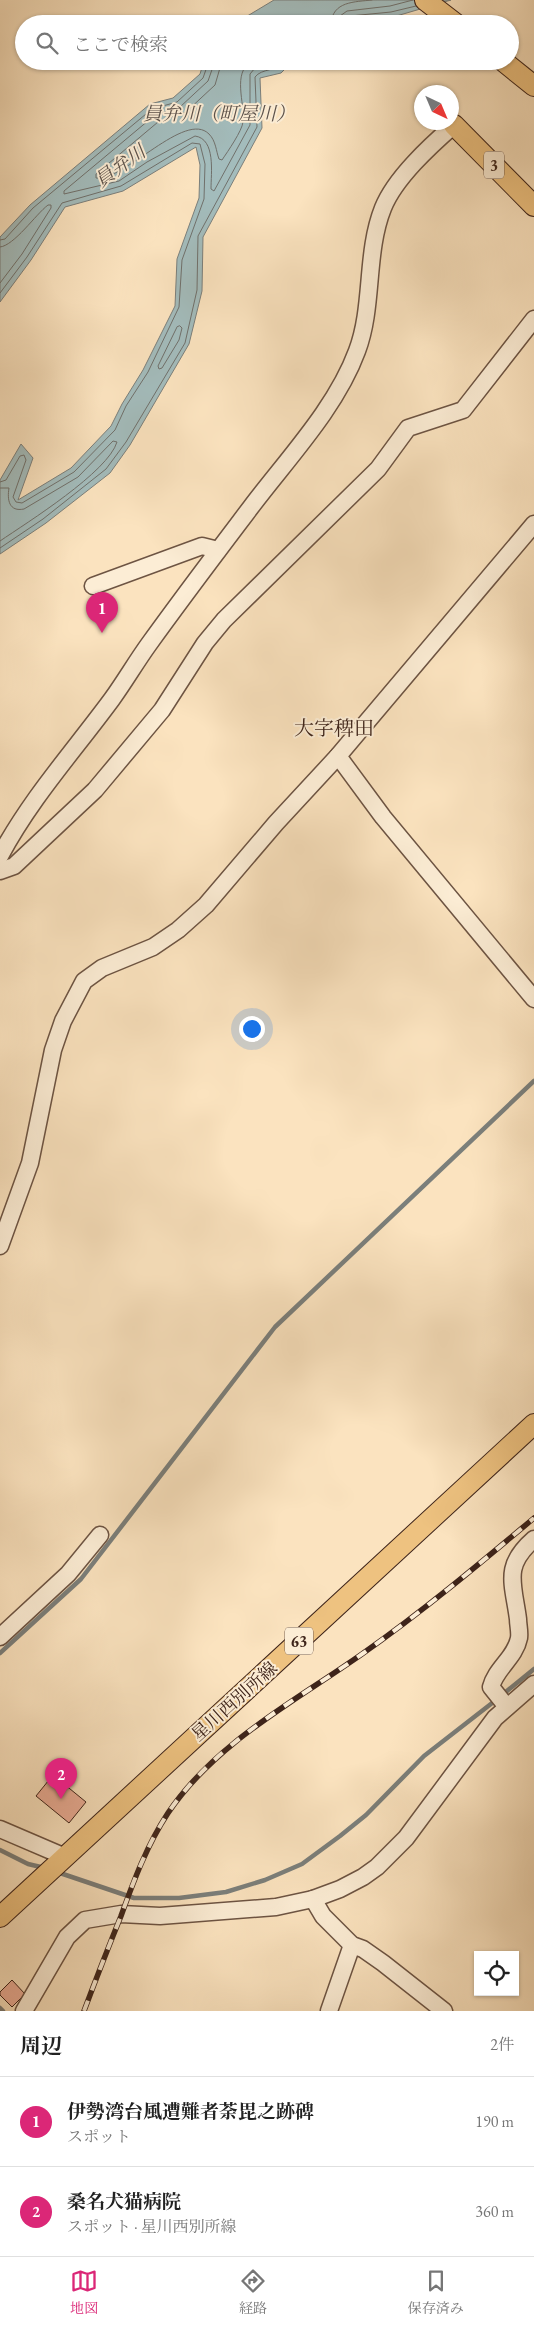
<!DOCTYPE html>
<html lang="ja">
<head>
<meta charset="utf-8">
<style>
	body { margin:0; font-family:"EB Garamond","Noto Serif JP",serif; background:#f6f6f6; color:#222 }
	.controls { position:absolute; right:15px; bottom:15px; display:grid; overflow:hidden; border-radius:0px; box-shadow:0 1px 4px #0004 }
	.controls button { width:45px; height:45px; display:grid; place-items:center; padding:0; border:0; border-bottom:1px solid #e0e0e0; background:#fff; color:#222; font:25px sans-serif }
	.compass { position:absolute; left:414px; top:85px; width:45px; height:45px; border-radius:50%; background:#fff; box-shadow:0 1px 4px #0004; rotate:136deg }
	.you { position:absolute; left:251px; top:1028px; width:18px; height:18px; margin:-12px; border:4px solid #fff; border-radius:50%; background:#1a73e8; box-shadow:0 0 0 8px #1a73e833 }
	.badge { display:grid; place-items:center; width:32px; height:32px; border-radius:50%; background:#db2777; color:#fff; font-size:16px; font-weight:700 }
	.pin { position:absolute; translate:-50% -41px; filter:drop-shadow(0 1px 2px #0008) }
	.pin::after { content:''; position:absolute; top:26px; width:18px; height:15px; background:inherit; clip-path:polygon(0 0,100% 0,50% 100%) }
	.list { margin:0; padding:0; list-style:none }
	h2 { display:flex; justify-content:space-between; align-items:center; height:65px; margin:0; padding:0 20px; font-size:21px }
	h2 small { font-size:16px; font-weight:400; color:#767676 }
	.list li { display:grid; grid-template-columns:32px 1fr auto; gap:15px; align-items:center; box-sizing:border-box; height:90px; padding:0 20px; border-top:1px solid #e0e0e0 }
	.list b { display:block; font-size:19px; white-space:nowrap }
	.list p { margin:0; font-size:16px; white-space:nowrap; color:#767676 }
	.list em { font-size:16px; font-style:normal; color:#767676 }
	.icon { flex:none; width:28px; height:28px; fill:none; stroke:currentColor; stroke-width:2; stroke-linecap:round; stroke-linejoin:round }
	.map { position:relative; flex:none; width:534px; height:2011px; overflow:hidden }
	.search { position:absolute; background:#fff; box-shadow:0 1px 4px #0004; left:15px; right:15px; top:15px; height:55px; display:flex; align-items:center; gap:12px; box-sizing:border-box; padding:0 18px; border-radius:28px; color:#767676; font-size:19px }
	.sheet { height:245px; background:#fff }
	nav { display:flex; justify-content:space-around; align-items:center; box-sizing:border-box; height:70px; border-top:1px solid #e0e0e0; background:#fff; font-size:14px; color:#767676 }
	nav a { display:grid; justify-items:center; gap:2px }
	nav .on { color:#db2777 }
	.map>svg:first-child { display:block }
	.water { fill:#a3bcbc; stroke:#7b7f7b }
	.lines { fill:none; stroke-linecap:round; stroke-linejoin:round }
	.shore { stroke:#70706b; stroke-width:1 }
	.stream { stroke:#7b7f7b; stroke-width:4.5 }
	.building { fill:#ecae97; stroke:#3e241a }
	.minor-casing { stroke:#6d5443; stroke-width:19 }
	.major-casing { stroke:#3e241a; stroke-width:22 }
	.minor { stroke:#fcedd5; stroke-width:16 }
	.major { stroke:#eec280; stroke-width:20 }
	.rail-casing { stroke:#3e241a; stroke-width:5.5 }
	.rail { stroke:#fcedd5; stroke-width:4; stroke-dasharray:11; stroke-linecap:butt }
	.labels { text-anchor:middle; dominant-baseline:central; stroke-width:4; stroke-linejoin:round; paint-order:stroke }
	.shield { fill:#fcedd5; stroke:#776052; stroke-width:1 }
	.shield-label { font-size:16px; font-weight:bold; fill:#3e241a }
	.street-label { font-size:18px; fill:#3e241a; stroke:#fcedd5 }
	.water-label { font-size:19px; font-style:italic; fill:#5c524b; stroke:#fcedd5 }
	.quarter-label { font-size:20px; fill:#3e241a; stroke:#fcedd5 }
</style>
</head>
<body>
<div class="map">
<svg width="534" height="2011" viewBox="0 0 534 2011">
	<rect width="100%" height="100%" fill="#fbe3bf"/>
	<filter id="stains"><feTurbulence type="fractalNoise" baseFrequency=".004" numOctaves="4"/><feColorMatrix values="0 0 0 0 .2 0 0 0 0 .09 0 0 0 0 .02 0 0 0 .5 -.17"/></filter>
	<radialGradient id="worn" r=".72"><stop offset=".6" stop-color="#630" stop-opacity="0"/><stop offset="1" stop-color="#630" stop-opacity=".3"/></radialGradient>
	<g class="water">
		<path d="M274 0H451L393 17 329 24H234Z"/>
		<path d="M204 61H293L281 73 260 78 262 128 203 237 202 291 189 344 130 445 110 473 46 523 0 554V480L21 444 33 458 18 500 71 468 111 426 122 404 143 370 175 306 177 259 199 198 200 165 196 147 123 191 65 207 31 260 0 302V237L30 205 150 104 173 98 200 74Z"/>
	</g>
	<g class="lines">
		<g class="shore">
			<path d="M331 24C332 1 355 2 372 0"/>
			<path d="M339 24 340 16 347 11 390 6 413 0"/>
			<path d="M345 24 346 19 350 16 391 12 416 6"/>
			<path d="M215 61 208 81 180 107 155 115 64 191V194L119 181 147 162 195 136C216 139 211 173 211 189L214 191 250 125V74L255 68 277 61"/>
			<path d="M222 61 215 85 186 112 158 122 96 174V178C125 181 185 110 209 134 216 141 216 151 219 159L222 160C228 151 242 131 243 122 245 102 232 74 251 61"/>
			<path d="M0 240 5 239 33 208 152 109 177 102 203 78 209 61"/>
			<path d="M0 247C14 246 36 214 48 205H51V208L22 254 0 283"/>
			<path d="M0 293 27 257 62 203 121 186 192 143 200 144 205 164 204 199 182 260 179 307 148 372 126 406 115 430 74 472 22 503 16 502 13 497 26 460 24 455 20 456 6 480 0 482"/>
			<path d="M180 326 182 328 179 340 162 368 159 369 158 366 177 327Z"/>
			<path d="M0 488H9C7 500 9 512 24 509L78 477 113 441 117 442C108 472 28 522 0 541"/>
			<path d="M0 548 43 519 106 469 126 442 185 343 197 290 198 236 257 127 255 77C262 68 276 72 286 61"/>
		</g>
		<g class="stream">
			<path d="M0 1653 81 1579 275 1327 534 1081"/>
			<path d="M502 1695 534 1669"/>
			<path d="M0 1850 28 1864 45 1868"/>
			<path d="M57 1872 134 1898H179L226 1892 265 1880 302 1864 340 1836 366 1815 424 1756 496 1700"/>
			<path d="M0 2008 3 2011"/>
		</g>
	</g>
	<g class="building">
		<path d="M53 1775 86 1802 69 1823 36 1796Z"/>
		<path d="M12 1980 25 1994 12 2007 0 1995V1992Z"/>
	</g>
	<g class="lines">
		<defs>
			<g id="minor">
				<path d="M93 586 202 546 218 550"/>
				<path d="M338 756 383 817 534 999"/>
				<path d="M0 856C31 798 73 752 112 699 125 681 136 662 149 644 182 598 217 552 251 507 288 458 336 408 357 351 374 306 365 253 383 208 395 178 430 146 454 125"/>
				<path d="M0 871 14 866 95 790 162 710 205 643 224 620 378 469 408 428 463 410 534 319"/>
				<path d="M0 1246 30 1163 53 1050 63 1021 84 981 102 968 153 947 178 930 206 905 276 823 338 756 534 524"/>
				<path d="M0 1637 68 1574 100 1535"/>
				<path d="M507 1707 491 1687C496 1668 515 1658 519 1638 520 1632 518 1625 518 1619 513 1582 503 1566 534 1539"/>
				<path d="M0 1829 63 1856"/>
				<path d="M313 1899 323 1916 352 1945 363 1949 383 1963 444 2011"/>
				<path d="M24 2011 67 1937 85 1920 121 1914 160 1916 276 1907 313 1899 340 1889 363 1877 377 1867 406 1838 495 1718 534 1684"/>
				<path d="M329 2011 352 1945"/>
			</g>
			<g id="major">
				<path d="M425 0 456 24"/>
				<path d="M503 61 534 86"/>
				<path d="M454 125 534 206"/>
				<path d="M0 1917 534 1424"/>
			</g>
		</defs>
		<use href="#minor" class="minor-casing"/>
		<use href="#major" class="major-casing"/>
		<use href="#minor" class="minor"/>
		<use href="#major" class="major"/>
		<defs>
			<path id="rail" d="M84 2011C96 1979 108 1948 121 1916 134 1880 147 1845 168 1813 216 1742 294 1702 362 1654 422 1612 478 1565 534 1518"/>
		</defs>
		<use href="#rail" class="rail-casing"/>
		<use href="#rail" class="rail"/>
	</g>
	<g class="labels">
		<g class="shield">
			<rect x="484" y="151.5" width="20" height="27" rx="4"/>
			<rect x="285" y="1627.5" width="28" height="27" rx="4"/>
		</g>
		<g class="shield-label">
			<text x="494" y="165">3</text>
			<text x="299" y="1641">63</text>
		</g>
		<g class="street-label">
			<text transform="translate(234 1701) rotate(-42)">星川西別所線</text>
		</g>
		<g class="water-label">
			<text x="219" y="113">員弁川（町屋川）</text>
			<text transform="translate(120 166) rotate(-36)">員弁川</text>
		</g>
		<g class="quarter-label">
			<text x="334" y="728">大字稗田</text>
		</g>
	</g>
	<rect width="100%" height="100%" filter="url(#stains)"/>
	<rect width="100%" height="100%" fill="url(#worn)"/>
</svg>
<div class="controls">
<button><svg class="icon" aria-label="locate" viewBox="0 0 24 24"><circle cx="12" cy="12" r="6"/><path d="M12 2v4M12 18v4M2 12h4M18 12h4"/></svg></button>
</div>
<svg class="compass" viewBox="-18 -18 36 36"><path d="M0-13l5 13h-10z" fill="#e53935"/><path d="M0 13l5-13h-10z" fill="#767676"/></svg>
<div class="you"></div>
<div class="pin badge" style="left:102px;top:633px">1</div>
<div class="pin badge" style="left:61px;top:1799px">2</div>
<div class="search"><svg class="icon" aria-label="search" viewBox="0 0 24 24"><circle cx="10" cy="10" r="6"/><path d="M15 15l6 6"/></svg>ここで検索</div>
</div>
<section class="sheet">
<h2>周辺<small>2件</small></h2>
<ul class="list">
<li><span class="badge">1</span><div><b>伊勢湾台風遭難者荼毘之跡碑</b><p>スポット</p></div><em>190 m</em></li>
<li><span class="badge">2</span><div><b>桑名犬猫病院</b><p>スポット · 星川西別所線</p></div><em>360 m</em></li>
</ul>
</section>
<nav>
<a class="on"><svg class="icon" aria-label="map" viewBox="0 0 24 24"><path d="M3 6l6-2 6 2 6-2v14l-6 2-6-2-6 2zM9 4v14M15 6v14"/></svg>地図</a>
<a><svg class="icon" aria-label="directions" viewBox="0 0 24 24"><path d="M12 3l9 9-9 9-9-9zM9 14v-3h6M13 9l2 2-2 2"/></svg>経路</a>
<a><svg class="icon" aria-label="saved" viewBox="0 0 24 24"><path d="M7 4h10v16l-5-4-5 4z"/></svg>保存済み</a>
</nav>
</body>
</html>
